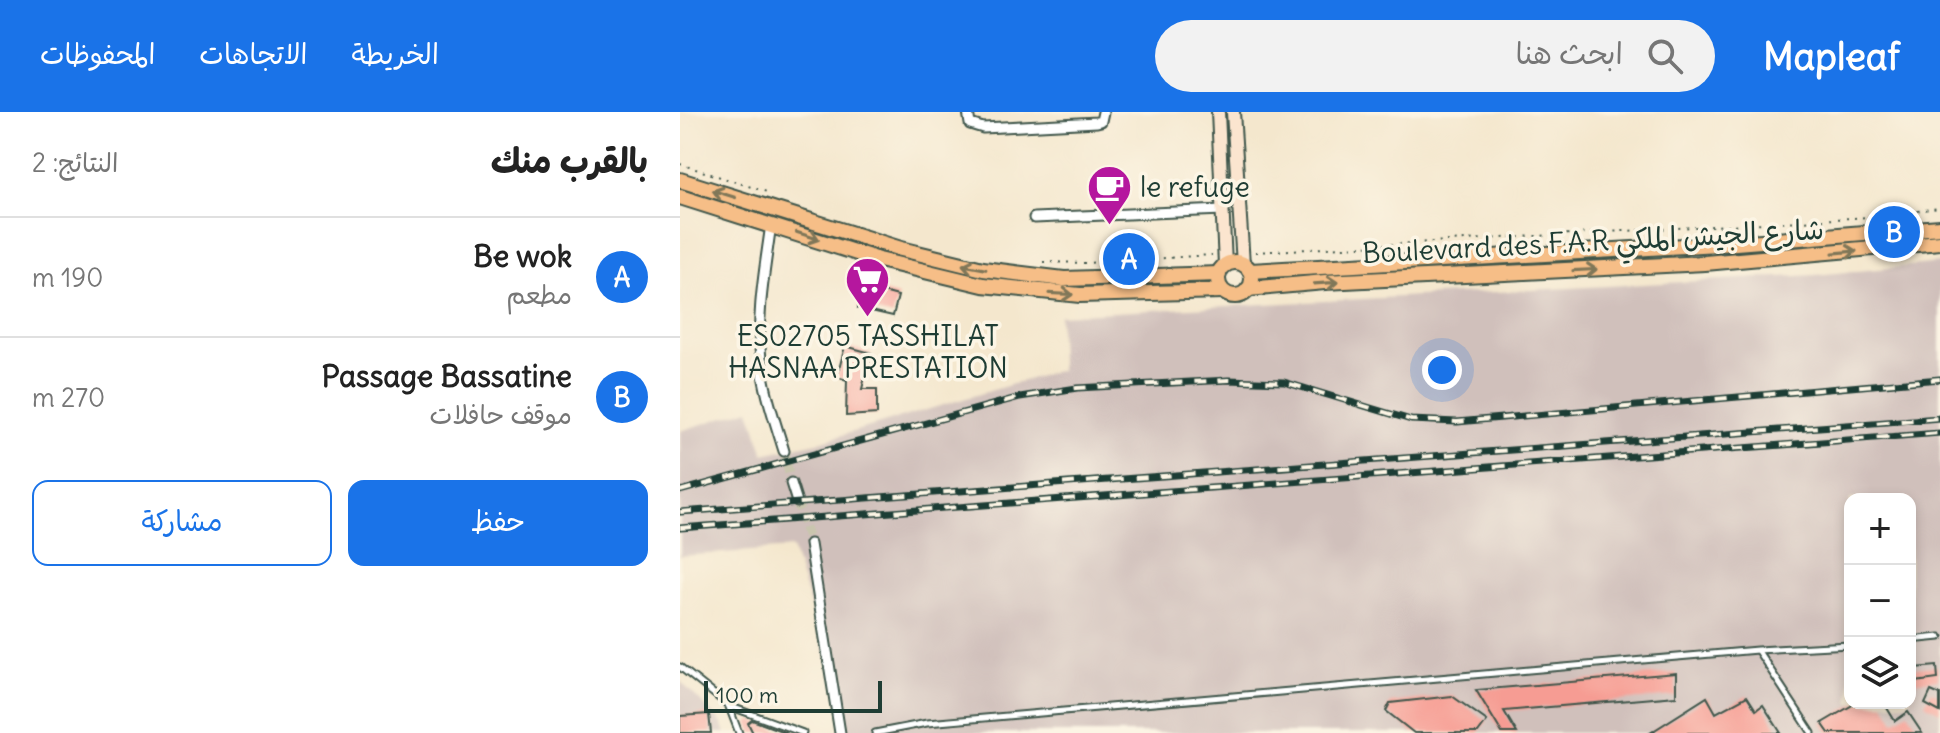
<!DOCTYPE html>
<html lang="ar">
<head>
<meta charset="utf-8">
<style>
	body { margin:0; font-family:Delius,"Playpen Sans Arabic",sans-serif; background:#f2f2f2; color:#222; direction:rtl }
	.controls { position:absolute; right:24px; bottom:24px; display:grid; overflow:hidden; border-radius:16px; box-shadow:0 4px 12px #0003 }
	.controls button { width:72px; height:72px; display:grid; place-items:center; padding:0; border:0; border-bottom:2px solid #e0e0e0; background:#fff; color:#222; font:40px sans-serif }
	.scale { position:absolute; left:24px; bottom:20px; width:178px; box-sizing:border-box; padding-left:8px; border:4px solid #1f3d34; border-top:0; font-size:22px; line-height:28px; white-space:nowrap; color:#1f3d34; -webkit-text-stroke:6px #fcf5e5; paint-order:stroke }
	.you { position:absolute; left:762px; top:258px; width:28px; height:28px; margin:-20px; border:6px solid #fff; border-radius:50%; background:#1a73e8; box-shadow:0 0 0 12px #1a73e833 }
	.badge { display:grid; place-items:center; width:52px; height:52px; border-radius:50%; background:#1a73e8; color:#fff; font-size:26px; font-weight:700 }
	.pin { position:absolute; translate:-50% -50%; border:4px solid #fff; box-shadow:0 2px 8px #0006 }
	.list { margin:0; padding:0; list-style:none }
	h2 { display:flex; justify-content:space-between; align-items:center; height:104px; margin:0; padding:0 32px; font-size:34px }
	h2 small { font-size:26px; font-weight:400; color:#767676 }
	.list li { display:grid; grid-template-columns:52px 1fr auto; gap:24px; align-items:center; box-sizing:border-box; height:120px; padding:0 32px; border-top:2px solid #e0e0e0 }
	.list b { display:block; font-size:30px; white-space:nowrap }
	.list p { margin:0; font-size:26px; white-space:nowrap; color:#767676 }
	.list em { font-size:26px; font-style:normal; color:#767676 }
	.actions { display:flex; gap:16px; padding:24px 32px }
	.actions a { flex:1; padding:18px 0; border:2px solid #1a73e8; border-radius:16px; text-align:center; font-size:28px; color:#1a73e8 }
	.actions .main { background:#1a73e8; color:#fff }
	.icon { flex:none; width:44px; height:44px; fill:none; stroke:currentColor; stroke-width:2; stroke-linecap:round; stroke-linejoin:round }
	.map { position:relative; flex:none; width:1260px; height:621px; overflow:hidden; direction:ltr }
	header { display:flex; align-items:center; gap:48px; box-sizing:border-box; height:112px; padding:0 40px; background:#1a73e8; color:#fff }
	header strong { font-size:38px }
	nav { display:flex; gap:44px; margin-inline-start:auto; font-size:28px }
	.search { width:560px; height:72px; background:#f2f2f2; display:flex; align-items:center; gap:20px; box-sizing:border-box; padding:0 28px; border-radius:44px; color:#767676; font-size:30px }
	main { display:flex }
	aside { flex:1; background:#fff }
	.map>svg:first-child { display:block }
	.industrial { fill:#d0c0bb; fill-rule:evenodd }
	.building { fill:#f69c93 }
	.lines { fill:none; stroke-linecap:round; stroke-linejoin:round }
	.street-tunnel { stroke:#c9c5ae; stroke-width:9; stroke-dasharray:9 4.5; stroke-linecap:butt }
	.lane-casing { stroke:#3f564b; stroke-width:9 }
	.street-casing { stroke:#3f564b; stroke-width:13 }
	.secondary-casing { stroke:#3f564b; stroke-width:16 }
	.primary-casing { stroke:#3f564b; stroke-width:18 }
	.path { stroke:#3f564b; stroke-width:2; stroke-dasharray:2 6; stroke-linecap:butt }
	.lane { stroke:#fff; stroke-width:5 }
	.street { stroke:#fff; stroke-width:9 }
	.secondary { stroke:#fbe5cf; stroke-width:12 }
	.primary { stroke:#f6be87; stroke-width:14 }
	.rail-casing { stroke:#1f3d34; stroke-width:7 }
	.rail { stroke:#fcf5e5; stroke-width:4; stroke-dasharray:12; stroke-linecap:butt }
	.oneway { stroke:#807759 }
	.labels { text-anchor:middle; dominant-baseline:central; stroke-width:7; stroke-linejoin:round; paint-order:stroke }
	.poi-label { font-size:28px; fill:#1f3d34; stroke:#fcf5e5; text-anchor:start }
	.street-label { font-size:28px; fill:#1f3d34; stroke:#fcf5e5 }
</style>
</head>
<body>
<header>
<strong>Mapleaf</strong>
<div class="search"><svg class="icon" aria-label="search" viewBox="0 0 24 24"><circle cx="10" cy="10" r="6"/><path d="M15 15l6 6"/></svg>ابحث هنا</div>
<nav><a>الخريطة</a><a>الاتجاهات</a><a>المحفوظات</a></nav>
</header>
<main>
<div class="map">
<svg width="1260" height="621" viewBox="0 0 1260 621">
	<rect width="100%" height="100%" fill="#fcf5e5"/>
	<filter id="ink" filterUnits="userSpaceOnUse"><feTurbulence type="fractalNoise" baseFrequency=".0125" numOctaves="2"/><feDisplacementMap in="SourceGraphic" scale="16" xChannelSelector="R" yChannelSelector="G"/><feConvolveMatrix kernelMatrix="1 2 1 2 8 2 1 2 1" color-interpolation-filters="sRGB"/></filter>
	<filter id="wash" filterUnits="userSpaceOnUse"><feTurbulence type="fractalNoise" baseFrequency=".006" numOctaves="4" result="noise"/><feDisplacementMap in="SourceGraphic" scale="32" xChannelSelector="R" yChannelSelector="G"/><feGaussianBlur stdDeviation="1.8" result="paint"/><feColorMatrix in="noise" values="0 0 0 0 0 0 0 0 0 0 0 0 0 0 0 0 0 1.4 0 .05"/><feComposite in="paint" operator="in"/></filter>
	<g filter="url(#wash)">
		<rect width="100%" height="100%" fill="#f4e7cd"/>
		<g class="industrial">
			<path d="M1260 151V621H170L112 436 0 444V319L70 297 84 342 146 328 380 258 379 203 1136 163ZM1170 387H1230V591H1170Z"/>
			<path d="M0 569 41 610 46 621H0Z"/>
		</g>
		<g id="blocks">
			<g class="building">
				<path d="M184 175 218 184 213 204 178 196Z"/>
				<path d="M165 234 191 241 182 277H197V302L166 304 167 268 157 265Z"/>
				<path d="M1257 554 1258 567 1235 570V556Z"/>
				<path d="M996 561V584L824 599 837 621H822L796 578Z"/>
				<path d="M1251 579 1260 583V600L1245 592Z"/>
				<path d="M772 584 807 609 798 621H734L706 599 710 591Z"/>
				<path d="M1067 584 1076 598 1083 593 1101 621H970L1027 585 1036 601Z"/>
				<path d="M1176 591H1204L1215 609 1228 600 1242 621H1149L1142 611Z"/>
				<path d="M29 602 31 621H0V604Z"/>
				<path d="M72 608 107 621H73L68 611Z"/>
			</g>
		</g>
	</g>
	<g filter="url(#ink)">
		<use href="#blocks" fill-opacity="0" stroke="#3f564b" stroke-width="2"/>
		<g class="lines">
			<g class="street-tunnel">
				<path d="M104 339 111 371"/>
				<path d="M117 390 130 432"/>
			</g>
			<defs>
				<g id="lane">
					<path d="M1230 528 1260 525"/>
					<path d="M1078 539 1132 621"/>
					<path d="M0 555 49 594 123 621"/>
					<path d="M49 595 59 621"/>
					<path d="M195 621 247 611 1077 538 1170 533"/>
				</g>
				<g id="street">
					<path d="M288 0 290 12 303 16 417 10 421 9 423 0"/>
					<path d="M354 106 543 98"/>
					<path d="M91 112C85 157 76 203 81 248 84 279 95 309 104 339"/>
					<path d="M111 371 117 390"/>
					<path d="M130 432 160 621"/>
				</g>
				<g id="secondary">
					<path d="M538 0 545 153"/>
					<path d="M553 0 563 152"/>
				</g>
				<g id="primary">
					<path d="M0 68 221 137 303 157 384 167 539 162"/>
					<path d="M0 85 199 148 303 173 400 183 542 179"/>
					<circle cx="555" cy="167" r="17"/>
					<path d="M570 159 1056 131 1260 115"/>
					<path d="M568 177 645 170 1025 151 1260 130"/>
				</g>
			</defs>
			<use href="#lane" class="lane-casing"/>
			<use href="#street" class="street-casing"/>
			<use href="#secondary" class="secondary-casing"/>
			<use href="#primary" class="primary-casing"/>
			<g class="path">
				<path d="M0 52 90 81"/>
				<path d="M575 140 1190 105 1260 96"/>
				<path d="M363 150 407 151 532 143"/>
			</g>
			<use href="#lane" class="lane"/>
			<use href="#street" class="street"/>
			<use href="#secondary" class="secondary"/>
			<use href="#primary" class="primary"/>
			<defs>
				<g id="rail">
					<path d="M0 379 340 285 397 276 549 268 604 270 731 308 777 310 1260 267"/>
					<path d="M0 400 1260 306"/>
					<path d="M0 416 1260 321"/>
				</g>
			</defs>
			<use href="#rail" class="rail-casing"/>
			<use href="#rail" class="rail"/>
		</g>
		<defs><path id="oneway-shaft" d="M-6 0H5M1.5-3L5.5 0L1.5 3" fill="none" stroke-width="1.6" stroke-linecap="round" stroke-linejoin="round" transform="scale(2)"/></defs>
		<g class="oneway">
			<use href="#oneway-shaft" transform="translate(44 82) rotate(-163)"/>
			<use href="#oneway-shaft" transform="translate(128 124) rotate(18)"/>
			<use href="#oneway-shaft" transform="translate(1165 140) rotate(-5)"/>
			<use href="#oneway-shaft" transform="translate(294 155) rotate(-169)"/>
			<use href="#oneway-shaft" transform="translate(905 158) rotate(-3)"/>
			<use href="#oneway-shaft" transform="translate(646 171) rotate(-4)"/>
			<use href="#oneway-shaft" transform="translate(381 182) rotate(3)"/>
		</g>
	</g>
	<defs>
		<symbol id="cafe-pin" viewBox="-11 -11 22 30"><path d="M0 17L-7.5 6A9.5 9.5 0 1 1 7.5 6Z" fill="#b5179e" stroke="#fcf5e5"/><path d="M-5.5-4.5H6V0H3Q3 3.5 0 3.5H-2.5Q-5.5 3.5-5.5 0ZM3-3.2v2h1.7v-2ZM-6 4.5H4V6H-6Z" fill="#fff"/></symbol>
		<symbol id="supermarket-pin" viewBox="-11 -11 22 30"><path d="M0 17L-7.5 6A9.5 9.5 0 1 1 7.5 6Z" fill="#b5179e" stroke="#fcf5e5"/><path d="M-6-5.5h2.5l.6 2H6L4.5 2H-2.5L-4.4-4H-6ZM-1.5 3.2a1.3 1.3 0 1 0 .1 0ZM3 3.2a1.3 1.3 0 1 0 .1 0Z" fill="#fff"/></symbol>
	</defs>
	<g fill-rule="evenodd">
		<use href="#cafe-pin" x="404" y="50" width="51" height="69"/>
		<use href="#supermarket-pin" x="162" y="142" width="51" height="69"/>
	</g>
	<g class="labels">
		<g class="poi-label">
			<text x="460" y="75">le refuge</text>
			<text x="188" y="224" text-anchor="middle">ES02705 TASSHILAT<tspan x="188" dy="32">HASNAA PRESTATION</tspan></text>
		</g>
		<g class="street-label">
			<text transform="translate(913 129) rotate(-3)">Boulevard des F.A.R شارع الجيش الملكي</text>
		</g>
	</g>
</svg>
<div class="controls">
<button>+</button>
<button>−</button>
<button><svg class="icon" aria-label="layers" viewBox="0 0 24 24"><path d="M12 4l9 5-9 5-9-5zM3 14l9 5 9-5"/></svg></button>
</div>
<div class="scale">100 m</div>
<div class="you"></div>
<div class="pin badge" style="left:449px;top:147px">A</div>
<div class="pin badge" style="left:1214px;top:120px">B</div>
</div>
<aside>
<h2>بالقرب منك<small>النتائج: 2</small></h2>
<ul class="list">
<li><span class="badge">A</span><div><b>Be wok</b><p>مطعم</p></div><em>190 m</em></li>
<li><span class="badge">B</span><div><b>Passage Bassatine</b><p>موقف حافلات</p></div><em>270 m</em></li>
</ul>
<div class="actions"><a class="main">حفظ</a><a>مشاركة</a></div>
</aside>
</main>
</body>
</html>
